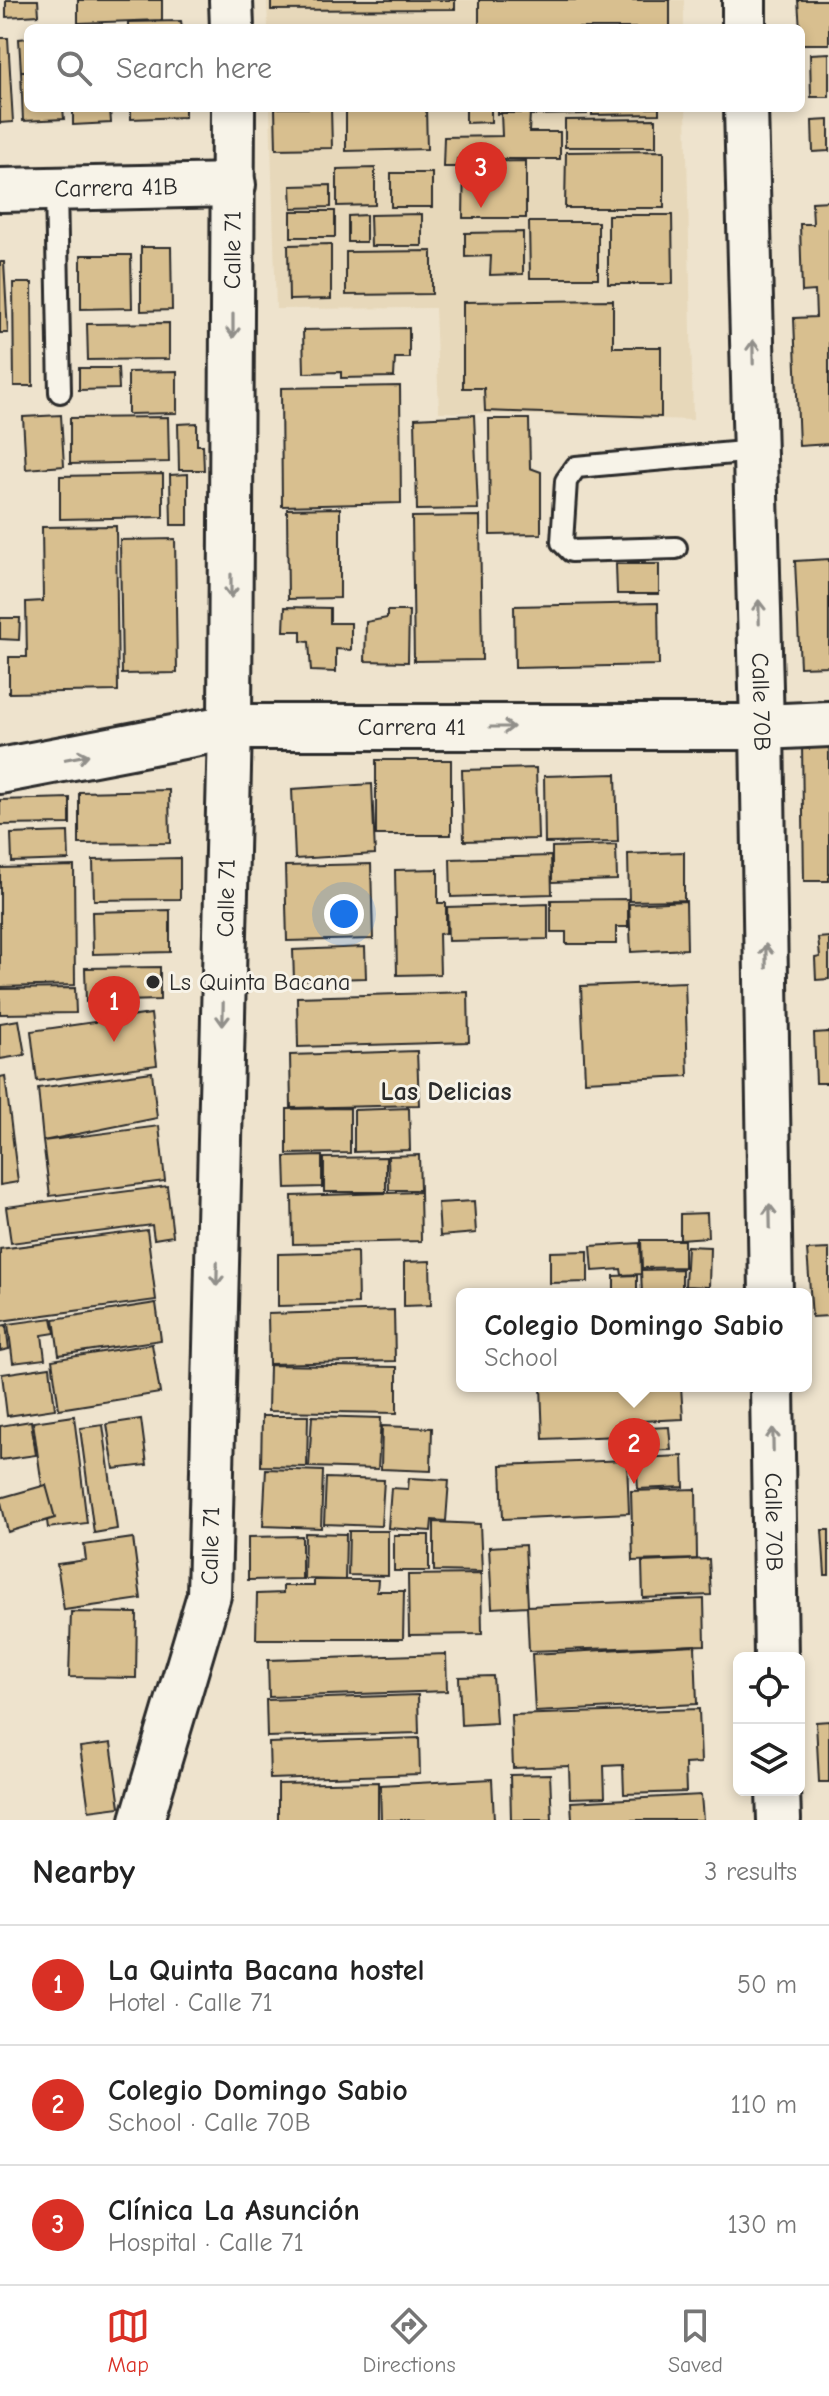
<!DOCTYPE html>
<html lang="en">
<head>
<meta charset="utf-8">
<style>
	body { margin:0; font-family:"Comic Neue",sans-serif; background:#f6f6f6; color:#222 }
	.controls { position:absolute; right:24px; bottom:24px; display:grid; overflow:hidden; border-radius:12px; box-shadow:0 4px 12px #0003 }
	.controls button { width:72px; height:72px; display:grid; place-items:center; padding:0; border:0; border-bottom:2px solid #e0e0e0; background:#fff; color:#222; font:40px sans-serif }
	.you { position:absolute; left:344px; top:914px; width:28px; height:28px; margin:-20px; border:6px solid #fff; border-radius:50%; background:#1a73e8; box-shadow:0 0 0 12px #1a73e833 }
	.badge { display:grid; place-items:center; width:52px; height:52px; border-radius:50%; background:#d93025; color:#fff; font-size:26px; font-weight:700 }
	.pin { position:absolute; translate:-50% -66px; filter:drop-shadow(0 2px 4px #0008) }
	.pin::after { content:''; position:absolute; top:42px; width:28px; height:24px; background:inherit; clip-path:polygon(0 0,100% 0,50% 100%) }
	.popup { position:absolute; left:456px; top:1288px; width:356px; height:104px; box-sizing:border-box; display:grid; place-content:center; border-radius:12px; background:#fff; filter:drop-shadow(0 2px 6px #0005); font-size:26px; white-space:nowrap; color:#767676 }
	.popup b { font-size:30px; color:#222 }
	.popup::after { content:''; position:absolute; left:50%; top:100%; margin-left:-16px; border:16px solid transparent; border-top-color:#fff }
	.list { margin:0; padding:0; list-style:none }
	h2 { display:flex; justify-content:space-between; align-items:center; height:104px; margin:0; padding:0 32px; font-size:34px }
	h2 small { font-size:26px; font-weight:400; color:#767676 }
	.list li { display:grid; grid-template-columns:52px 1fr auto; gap:24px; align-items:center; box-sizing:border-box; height:120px; padding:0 32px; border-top:2px solid #e0e0e0 }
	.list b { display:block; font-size:30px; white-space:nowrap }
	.list p { margin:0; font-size:26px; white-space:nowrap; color:#767676 }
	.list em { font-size:26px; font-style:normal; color:#767676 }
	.icon { flex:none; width:44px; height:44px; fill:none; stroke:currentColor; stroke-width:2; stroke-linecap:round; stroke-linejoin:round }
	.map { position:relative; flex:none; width:829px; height:1820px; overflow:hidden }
	.search { position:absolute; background:#fff; box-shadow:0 4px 12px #0003; left:24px; right:24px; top:24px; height:88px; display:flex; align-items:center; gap:20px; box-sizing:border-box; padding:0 28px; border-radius:12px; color:#767676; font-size:30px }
	.sheet { height:464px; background:#fff }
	nav { display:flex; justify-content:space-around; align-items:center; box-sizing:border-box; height:112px; border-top:2px solid #e0e0e0; background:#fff; font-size:22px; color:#767676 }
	nav a { display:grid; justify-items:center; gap:4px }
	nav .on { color:#d93025 }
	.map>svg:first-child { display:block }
	.built { fill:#e7d8ba }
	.building { fill:#d8bf8f; stroke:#2b2b2b; stroke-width:2 }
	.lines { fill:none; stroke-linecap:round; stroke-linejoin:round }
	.lane-casing { stroke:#2b2b2b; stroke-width:26 }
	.street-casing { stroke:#2b2b2b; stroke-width:48 }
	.secondary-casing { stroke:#2b2b2b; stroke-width:50 }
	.lane { stroke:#f7f3e8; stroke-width:20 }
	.street { stroke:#f7f3e8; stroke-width:42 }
	.secondary { stroke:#f7f3e8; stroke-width:44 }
	.oneway { stroke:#918f8a }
	.poi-dot { fill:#2b2b2b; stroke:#f7f3e8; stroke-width:3 }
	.labels { text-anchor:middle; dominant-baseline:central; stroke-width:6; stroke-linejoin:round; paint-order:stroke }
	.street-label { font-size:24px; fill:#2b2b2b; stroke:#f7f3e8 }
	.poi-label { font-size:24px; fill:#2b2b2b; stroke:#f7f3e8; text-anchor:start }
	.neighbourhood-label { font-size:26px; font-weight:bold; fill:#2b2b2b; stroke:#f7f3e8 }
</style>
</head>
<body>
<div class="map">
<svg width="829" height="1820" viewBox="0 0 829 1820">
	<rect width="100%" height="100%" fill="#eee3cd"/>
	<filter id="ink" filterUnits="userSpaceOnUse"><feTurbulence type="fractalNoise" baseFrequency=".0125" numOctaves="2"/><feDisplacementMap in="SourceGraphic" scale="16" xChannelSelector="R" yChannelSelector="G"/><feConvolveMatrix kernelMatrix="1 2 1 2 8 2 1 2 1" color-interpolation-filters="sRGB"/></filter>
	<g filter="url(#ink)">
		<g class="built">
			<path d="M267 0H684V28H268Z"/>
			<path d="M270 108H686L693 420 439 412 435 308 276 309Z"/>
		</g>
		<g class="building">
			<path d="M6 0H38L39 15 6 17Z"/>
			<path d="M78 0H162V20L78 23Z"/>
			<path d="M271 0H455V9L271 10Z"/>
			<rect x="479" y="0" width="191" height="28"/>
			<path d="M798 0H829V44H801Z"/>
			<path d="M181 21 182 28H128V22Z"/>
			<path d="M0 38H8L13 122 0 123Z"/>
			<path d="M28 38V71H21L19 39Z"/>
			<path d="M829 53V97H811L810 54Z"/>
			<path d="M21 71H28V108H63L64 119 23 121Z"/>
			<path d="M73 108H110L111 123 73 125Z"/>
			<path d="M131 108H185V117L131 119Z"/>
			<path d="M275 108H331L332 148 276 149Z"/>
			<path d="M346 108H426L427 149 346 151Z"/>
			<path d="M466 108H491V122L466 123Z"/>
			<path d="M497 108H529L530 113 497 114Z"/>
			<path d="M530 108H587V114L530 115Z"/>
			<path d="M592 108H659V114L592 115Z"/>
			<path d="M501 113H530L529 132H560V159H457V167H443L444 137 502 136Z"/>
			<path d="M656 119V147H565V120Z"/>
			<path d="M829 120V151L813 152 812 121Z"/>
			<path d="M664 151V208H565L566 152Z"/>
			<path d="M526 161V218H463L464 162Z"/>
			<path d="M375 168V205L337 206V169Z"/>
			<rect x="391" y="173" width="41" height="34"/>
			<path d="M331 185V207L292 208 291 186Z"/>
			<path d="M829 201V444L799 446 794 318 816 317 815 291 802 292 800 224H813L812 202Z"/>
			<rect x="291" y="211" width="44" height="26"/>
			<path d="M422 214V246H371L370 215Z"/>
			<path d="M366 215V242H348V216Z"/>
			<path d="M608 215H672L673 284H608Z"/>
			<path d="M529 222H598V278H530Z"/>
			<path d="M523 232V274L490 275 491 256 465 257V233Z"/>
			<path d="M331 244V299L289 300 288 245Z"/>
			<path d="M141 247H171L172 310 141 311Z"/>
			<path d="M432 251V294L346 295V252Z"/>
			<path d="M81 255H131L132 308 81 309Z"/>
			<path d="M0 262H4L8 333H0Z"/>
			<path d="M13 283H32L33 386H14Z"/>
			<path d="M613 300V347H661V417L485 411 484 388H463V302Z"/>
			<path d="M169 323V359L88 360 87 324Z"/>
			<path d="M409 328V358H395L394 377 341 378V372L304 373 303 330Z"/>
			<path d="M79 368H118L119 389 79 390Z"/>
			<path d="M177 371V413L128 414V372Z"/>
			<path d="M400 386 401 503 282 506 281 388Z"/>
			<path d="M61 415 64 466 26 469 23 417Z"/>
			<path d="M474 415 478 509 417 510 415 418Z"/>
			<path d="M168 417 169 462 70 464V418Z"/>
			<path d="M489 419H529L530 468 541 472V534L490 535Z"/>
			<path d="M197 423V445H203L204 470H179L178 424Z"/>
			<path d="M163 474V517L60 519V476Z"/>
			<path d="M188 474V525H171L170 475Z"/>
			<path d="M340 508V598L288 599 287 509Z"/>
			<path d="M480 516 482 660 414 661 412 517Z"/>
			<path d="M116 526 118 691 9 693V657H27L26 602 43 601 42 527Z"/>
			<path d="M175 539 177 673 122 674 120 540Z"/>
			<path d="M829 559V666L800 667 795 561Z"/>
			<path d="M616 564H659V594H617Z"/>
			<path d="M658 603 659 665 515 668 514 606Z"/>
			<path d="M285 607 330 608V623H351V650L336 649V672L311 671 309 642 301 641V631H284Z"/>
			<path d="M387 611H409L408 662 365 661 366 622 387 618Z"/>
			<path d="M0 618H20L19 640 0 639Z"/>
			<path d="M802 745H829V881H804Z"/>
			<rect x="376" y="760" width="75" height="75"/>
			<path d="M536 768 538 839 464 841 462 770Z"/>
			<path d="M616 774 618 842 545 843 544 776Z"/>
			<path d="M372 784 375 854 295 859 292 789Z"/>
			<path d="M169 790 170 843 79 844V792Z"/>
			<path d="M70 798V824L0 825V800Z"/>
			<path d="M68 832 69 860 12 862 11 834Z"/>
			<path d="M616 845 617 880 552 882V847Z"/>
			<path d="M684 852V900L629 901 628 854Z"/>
			<path d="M551 856 552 894 451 897 450 859Z"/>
			<path d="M180 858V899L94 900 93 860Z"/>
			<path d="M371 864 373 939 287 941 285 866Z"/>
			<path d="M74 866 75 985 0 987V868Z"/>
			<path d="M438 869V903H446V933L439 934 440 974 397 975 395 870Z"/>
			<path d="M628 899V927H616V944H566V932H551V900Z"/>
			<path d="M686 901 687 949 631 952 629 904Z"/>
			<path d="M548 904V939L448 941 447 907Z"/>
			<path d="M170 910V952L93 954 92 912Z"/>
			<path d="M829 937V979L816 980 815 958 820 957 818 938Z"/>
			<path d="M365 947 366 978 294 980 293 950Z"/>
			<path d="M160 967V1000L86 1002 85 968Z"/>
			<path d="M685 982 688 1076 585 1081 581 986Z"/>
			<path d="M75 988 76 1013 0 1014V989Z"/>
			<path d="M468 992 469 1042 298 1047 297 997Z"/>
			<path d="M151 1014 157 1065 37 1081 31 1031Z"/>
			<path d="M19 1020 25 1055 0 1059V1023Z"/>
			<path d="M829 1032V1083H816L814 1033Z"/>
			<path d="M417 1051 419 1105 291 1108 290 1055Z"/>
			<path d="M152 1072 157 1118 43 1141 38 1088Z"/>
			<path d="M5 1076 18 1182 0 1185V1077Z"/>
			<path d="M350 1108V1153L287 1154V1109Z"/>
			<path d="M409 1108 410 1150 354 1152V1110Z"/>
			<path d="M159 1126 165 1181 50 1196 43 1141Z"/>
			<path d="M419 1155 420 1190H389L388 1156Z"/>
			<path d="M322 1156V1187L286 1188 285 1157Z"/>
			<path d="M386 1157V1192H324V1158Z"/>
			<path d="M167 1186 173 1236 154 1239 152 1225 11 1243 6 1207Z"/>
			<path d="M420 1192 421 1241 293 1244 292 1196Z"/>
			<path d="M474 1201 476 1233 440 1236 438 1203Z"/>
			<path d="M707 1213 708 1237 680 1239V1214Z"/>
			<path d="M147 1230 156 1300 0 1321V1249Z"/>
			<path d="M641 1240H684V1267L642 1268Z"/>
			<path d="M640 1243 641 1274 622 1275 621 1269 593 1271 591 1246Z"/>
			<path d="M687 1246 710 1247 709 1287 685 1286Z"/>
			<path d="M829 1249V1316L812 1317 807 1250Z"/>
			<path d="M588 1251V1282L550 1283V1252Z"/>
			<path d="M357 1252 358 1304 278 1306V1254Z"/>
			<path d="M430 1261 431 1305 404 1306V1262Z"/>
			<path d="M682 1269V1294H642L641 1270Z"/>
			<path d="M637 1275V1294H614V1276Z"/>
			<path d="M156 1303 161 1340 59 1355 54 1319Z"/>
			<path d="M394 1310 395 1361 269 1364 268 1314Z"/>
			<path d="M52 1318 55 1333 42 1335 45 1359 13 1363 8 1324Z"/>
			<path d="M6 1325 9 1349 0 1351V1326Z"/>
			<path d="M152 1344 160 1393 59 1409 52 1360Z"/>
			<path d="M269 1365 397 1367V1413L268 1411Z"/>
			<path d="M50 1367 55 1409 7 1416 2 1374Z"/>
			<path d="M541 1386H681L683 1419 619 1422 620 1436 543 1439Z"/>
			<path d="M74 1416 87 1523 48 1528 33 1422Z"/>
			<path d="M262 1416H308L307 1467 261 1466Z"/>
			<path d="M312 1416 381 1418 378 1469 309 1467Z"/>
			<path d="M141 1419 147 1465 114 1469 107 1424Z"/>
			<path d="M31 1421 36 1455 0 1460V1426Z"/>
			<path d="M103 1425 117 1529 94 1533 80 1428Z"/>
			<path d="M382 1426 432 1428 431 1471 381 1469Z"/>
			<path d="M669 1427 671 1450 627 1451 626 1429Z"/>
			<path d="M683 1456 684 1487 638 1489 636 1458Z"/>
			<path d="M627 1460 629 1513 503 1519 501 1465Z"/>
			<path d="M266 1469 323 1471 321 1528 263 1526Z"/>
			<path d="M326 1478 384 1480 381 1526 324 1524Z"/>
			<path d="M409 1478 449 1480 446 1521 432 1520 431 1531 388 1528 391 1488 408 1489Z"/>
			<path d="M46 1485 55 1518 8 1532 0 1498Z"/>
			<path d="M696 1489 697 1559 633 1561 631 1491Z"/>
			<path d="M434 1522 480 1524 482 1572 434 1571Z"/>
			<path d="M822 1530H829V1575H825Z"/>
			<path d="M349 1531H388V1576L348 1575Z"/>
			<path d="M305 1533 346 1534 345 1580 304 1579Z"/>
			<rect x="394" y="1535" width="35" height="36"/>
			<path d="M302 1536V1579L248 1580V1537Z"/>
			<path d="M133 1538 141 1599 64 1610 57 1564 86 1560 84 1545Z"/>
			<path d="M525 1545 528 1606 492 1608 489 1547Z"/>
			<path d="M709 1559 711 1595 643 1598 642 1562Z"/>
			<path d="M481 1574 482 1634 409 1635 408 1575Z"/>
			<path d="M314 1580H378L377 1591H404L403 1639H256L257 1594 283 1593V1586H314Z"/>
			<path d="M704 1599 705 1645 529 1651 527 1606Z"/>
			<path d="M71 1612 137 1613 136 1678 69 1677Z"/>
			<path d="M695 1645 697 1704 535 1712 532 1654Z"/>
			<path d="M446 1654 447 1691 269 1697 268 1660Z"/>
			<path d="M493 1676 496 1723 461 1725 459 1677Z"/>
			<path d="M418 1695 419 1733 267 1737 266 1700Z"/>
			<path d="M699 1709 701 1763 685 1764 686 1792 624 1794 623 1765 604 1766 605 1797 570 1798 569 1766 513 1768 511 1715Z"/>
			<path d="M829 1721V1782H819L816 1722Z"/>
			<path d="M419 1738 420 1774 270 1779 269 1743Z"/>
			<path d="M111 1743 120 1807 89 1811 80 1747Z"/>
			<path d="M550 1774 552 1820H511L510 1775Z"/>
			<path d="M492 1779 494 1820H381L380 1785Z"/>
			<path d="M378 1782V1820H278V1784Z"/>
			<path d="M701 1795 703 1820H572L571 1802Z"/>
		</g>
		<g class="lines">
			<defs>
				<g id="lane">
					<path d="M56 189 60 392"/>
					<path d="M676 548 571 551 562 542 566 481 576 467 755 451"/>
				</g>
				<g id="street">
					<path d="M231 0 232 28"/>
					<path d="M744 0V28"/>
					<path id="s1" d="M746 108 762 727 771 1294"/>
					<path id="s2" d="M0 190 234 185"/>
					<path id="s3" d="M772 1386 776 1658"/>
					<path d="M778 1790 779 1820"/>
					<path id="s4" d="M142 1820 209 1595 230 727 233 108"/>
				</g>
				<g id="secondary">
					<path id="s5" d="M0 771 230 727H762L829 724"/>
				</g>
			</defs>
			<use href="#lane" class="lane-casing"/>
			<use href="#street" class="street-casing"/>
			<use href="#secondary" class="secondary-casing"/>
			<use href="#lane" class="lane"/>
			<use href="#street" class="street"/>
			<use href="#secondary" class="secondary"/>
		</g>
		<defs><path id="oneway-shaft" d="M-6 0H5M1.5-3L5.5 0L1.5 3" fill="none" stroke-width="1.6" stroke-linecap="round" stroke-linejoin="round" transform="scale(2)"/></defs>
		<g class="oneway">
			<use href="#oneway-shaft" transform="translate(233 326) rotate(90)"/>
			<use href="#oneway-shaft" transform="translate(753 352) rotate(-91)"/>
			<use href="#oneway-shaft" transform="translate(231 586) rotate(90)"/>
			<use href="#oneway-shaft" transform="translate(759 612) rotate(-91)"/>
			<use href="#oneway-shaft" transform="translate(502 727)"/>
			<use href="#oneway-shaft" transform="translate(77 757) rotate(-11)"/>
			<use href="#oneway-shaft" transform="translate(766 956) rotate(-91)"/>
			<use href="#oneway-shaft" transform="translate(223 1014) rotate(91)"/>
			<use href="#oneway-shaft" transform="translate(770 1216) rotate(-91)"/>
			<use href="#oneway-shaft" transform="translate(217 1274) rotate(91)"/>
			<use href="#oneway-shaft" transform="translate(773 1440) rotate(-91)"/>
		</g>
	</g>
	<circle class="poi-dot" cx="153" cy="982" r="8"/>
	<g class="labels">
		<g class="street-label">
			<text stroke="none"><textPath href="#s2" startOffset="116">Carrera 41B</textPath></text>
			<text stroke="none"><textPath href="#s4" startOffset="1580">Calle 71</textPath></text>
			<text stroke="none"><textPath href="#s1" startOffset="594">Calle 70B</textPath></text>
			<text stroke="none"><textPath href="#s5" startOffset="416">Carrera 41</textPath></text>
			<text stroke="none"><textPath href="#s4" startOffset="932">Calle 71</textPath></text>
			<text stroke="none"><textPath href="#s3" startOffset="136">Calle 70B</textPath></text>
			<text stroke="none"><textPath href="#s4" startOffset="284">Calle 71</textPath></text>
		</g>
		<g class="poi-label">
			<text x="169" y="982">Ls Quinta Bacana</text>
		</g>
		<g class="neighbourhood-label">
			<text x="446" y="1092">Las Delicias</text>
		</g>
	</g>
</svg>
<div class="controls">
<button><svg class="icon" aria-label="locate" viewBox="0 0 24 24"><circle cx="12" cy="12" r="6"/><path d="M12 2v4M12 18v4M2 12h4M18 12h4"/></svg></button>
<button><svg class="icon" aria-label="layers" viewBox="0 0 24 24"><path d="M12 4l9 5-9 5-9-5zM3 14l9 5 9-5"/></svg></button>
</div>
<div class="you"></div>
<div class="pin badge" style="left:114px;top:1042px">1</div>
<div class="pin badge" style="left:634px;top:1484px">2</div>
<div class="popup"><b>Colegio Domingo Sabio</b>School</div>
<div class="pin badge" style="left:481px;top:208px">3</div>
<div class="search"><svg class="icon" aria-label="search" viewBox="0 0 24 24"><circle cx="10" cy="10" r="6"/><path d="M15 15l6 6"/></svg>Search here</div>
</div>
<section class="sheet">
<h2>Nearby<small>3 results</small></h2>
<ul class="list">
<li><span class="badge">1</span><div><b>La Quinta Bacana hostel</b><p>Hotel · Calle 71</p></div><em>50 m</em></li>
<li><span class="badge">2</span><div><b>Colegio Domingo Sabio</b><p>School · Calle 70B</p></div><em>110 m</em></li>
<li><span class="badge">3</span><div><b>Clínica La Asunción</b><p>Hospital · Calle 71</p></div><em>130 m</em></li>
</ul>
</section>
<nav>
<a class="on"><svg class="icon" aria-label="map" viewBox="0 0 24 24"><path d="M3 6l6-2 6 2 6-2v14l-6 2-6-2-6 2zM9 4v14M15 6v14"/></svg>Map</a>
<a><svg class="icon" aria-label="directions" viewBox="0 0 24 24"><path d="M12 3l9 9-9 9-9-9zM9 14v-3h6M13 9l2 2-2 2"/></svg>Directions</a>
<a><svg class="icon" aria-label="saved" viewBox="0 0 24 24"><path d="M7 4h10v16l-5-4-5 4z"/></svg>Saved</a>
</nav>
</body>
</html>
